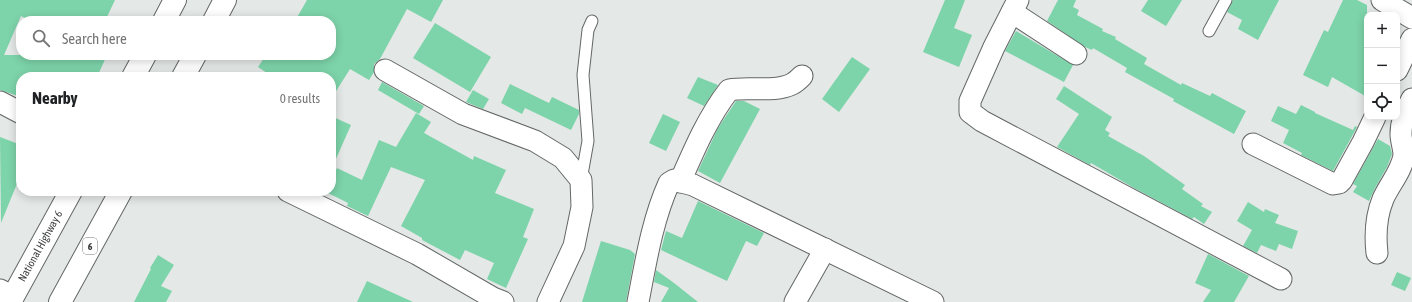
<!DOCTYPE html>
<html lang="en">
<head>
<meta charset="utf-8">
<style>
	body { margin:0; font-family:"Asap Condensed",sans-serif; background:#f2f2f2; color:#202124 }
	.controls { position:absolute; right:12px; top:12px; display:grid; overflow:hidden; border-radius:8px; box-shadow:0 2px 10px #0003 }
	.controls button { width:36px; height:36px; display:grid; place-items:center; padding:0; border:0; border-bottom:1px solid #e0e0e0; background:#fff; color:#202124; font:20px sans-serif }
	.list { margin:0; padding:0; list-style:none }
	h2 { display:flex; justify-content:space-between; align-items:center; height:52px; margin:0; padding:0 16px; font-size:17px }
	h2 small { font-size:13px; font-weight:400; color:#757577 }
	.icon { flex:none; width:22px; height:22px; fill:none; stroke:currentColor; stroke-width:2; stroke-linecap:round; stroke-linejoin:round }
	.map { position:relative; flex:none; width:1412px; height:302px; overflow:hidden }
	.search { position:absolute; background:#fff; box-shadow:0 2px 10px #0003; left:16px; top:16px; width:320px; height:44px; display:flex; align-items:center; gap:10px; box-sizing:border-box; padding:0 14px; border-radius:16px; color:#757577; font-size:15px }
	.panel { position:absolute; background:#fff; box-shadow:0 2px 10px #0003; left:16px; top:72px; width:320px; height:124px; border-radius:16px }
	.map>svg:first-child { display:block }
	.building { fill:#7dd4aa }
	.lines { fill:none; stroke-linecap:round; stroke-linejoin:round }
	.service-casing { stroke:#636765; stroke-width:13 }
	.minor-casing { stroke:#636765; stroke-width:23 }
	.primary-casing { stroke:#636765; stroke-width:24 }
	.service { stroke:#fff; stroke-width:11 }
	.minor { stroke:#fff; stroke-width:21 }
	.primary { stroke:#fff; stroke-width:22 }
	.labels { text-anchor:middle; dominant-baseline:central; stroke-width:3; stroke-linejoin:round; paint-order:stroke }
	.shield { fill:#fff; stroke:#767776; stroke-width:1 }
	.shield-label { font-size:10px; font-weight:bold; fill:#3b3d3c }
	.street-label { font-size:11px; fill:#3b3d3c; stroke:#fff }
</style>
</head>
<body>
<div class="map">
<svg width="1412" height="302" viewBox="0 0 1412 302">
	<rect width="100%" height="100%" fill="#e4e8e6"/>
	<g class="building">
		<path d="M0 0H115L105 21H31L21 16 4 55H107L97 77H21V97L0 90Z"/>
		<path d="M307 0H443L431 22 407 9 380 59 374 64V72L369 80 350 69 331 99V77H273L258 67 266 55H331V21H295Z"/>
		<path d="M945 0H965L954 28 972 35 959 67 923 52Z"/>
		<path d="M1058 0H1076L1073 7 1079 10 1077 15 1103 29 1102 31 1116 37 1115 39 1147 58 1144 64 1181 85 1182 83 1210 96 1212 93 1246 111 1234 134 1173 101 1174 99 1125 72 1127 68 1093 48 1092 50 1085 47 1047 21Z"/>
		<path d="M1148 0H1182L1166 26 1141 11Z"/>
		<path d="M1233 0H1279L1258 40 1238 29 1242 20 1227 12Z"/>
		<path d="M1343 0H1357L1367 5V97L1332 77 1328 87 1303 75 1324 30 1328 32Z"/>
		<path d="M435 23 491 57 470 92 413 58Z"/>
		<path d="M1016 31 1073 65 1064 82 1005 51Z"/>
		<path d="M852 57 870 69 839 112 822 99Z"/>
		<path d="M698 77 718 85 704 106 687 98Z"/>
		<path d="M382 82 424 106 419 114 378 90Z"/>
		<path d="M510 84 549 103 552 97 579 110V114L571 130 525 108 522 114 501 103Z"/>
		<path d="M1064 86 1112 117 1105 130 1110 133 1108 136 1144 156 1185 185 1182 189 1203 204 1201 206 1212 212 1204 224 1194 217 1192 219 1134 188 1091 163 1090 165 1057 147 1079 114 1056 99Z"/>
		<path d="M473 90 489 99 483 109 466 102Z"/>
		<path d="M736 101H744L760 109 720 183 698 171 718 128Z"/>
		<path d="M1301 105 1315 112V113L1353 130 1355 126 1357 127 1333 171 1301 155 1302 153 1283 143 1289 130 1271 121 1278 106 1296 114Z"/>
		<path d="M416 113 431 122 424 133 473 160 474 156 506 170 495 193 534 209 523 237 528 239 506 288 487 279 494 263 465 250 460 260 422 240V238L401 226 425 180 391 167 368 216 347 206 348 203 326 192 327 191H331V182L337 168 362 180 379 140 396 147Z"/>
		<path d="M663 114 680 122 666 151 649 143Z"/>
		<path d="M331 116 351 125 331 170Z"/>
		<path d="M0 137 21 145V167L16 180 18 181 1 223Z"/>
		<path d="M1378 139 1390 146 1392 154 1387 167 1375 188 1369 201 1353 192 1357 186 1353 184Z"/>
		<path d="M698 201 764 233 757 246 746 241 727 281 661 250 666 231 682 238Z"/>
		<path d="M1248 202 1264 212 1265 209 1279 215 1275 223 1298 231 1292 249 1279 244 1276 251 1261 245 1257 253 1243 246 1252 230 1237 221Z"/>
		<path d="M601 241 630 250 635 254 626 302H582Z"/>
		<path d="M1208 254 1249 276 1234 302H1203L1211 290 1195 283Z"/>
		<path d="M158 255 174 265 161 286 172 291 166 302H134L151 269 150 268Z"/>
		<path d="M656 270 674 283 698 302H661L669 288 654 282Z"/>
		<path d="M1397 272 1411 278 1405 291 1391 285Z"/>
		<path d="M367 281 413 302H357Z"/>
	</g>
	<g class="lines">
		<defs>
			<g id="service">
				<path d="M1209 31 1226 0"/>
				<path d="M581 180 588 141 583 75 588 30 592 21"/>
			</g>
			<g id="minor">
				<path d="M1018 0 994 47 970 101V112L982 121 1281 279"/>
				<path d="M1382 0 1412 18"/>
				<path d="M1012 12 1076 54"/>
				<path d="M385 70 463 114 535 141 563 158 581 180 582 207 574 246 548 302"/>
				<path d="M1397 70 1412 39"/>
				<path d="M0 102 21 113"/>
				<path d="M1253 144 1333 184 1339 183 1342 180 1363 142 1375 117"/>
				<path d="M680 182C694 150 708 117 729 90 749 86 774 93 792 84 796 82 799 79 802 76"/>
				<path d="M288 191 417 254 493 298 503 302"/>
				<path d="M1377 253C1375 235 1376 216 1383 199 1389 185 1402 171 1404 155 1404 148 1401 141 1401 134 1401 120 1406 111 1412 99"/>
				<path d="M0 290 13 297"/>
				<path d="M638 302C646 261 652 221 669 183L674 180 693 185 933 302"/>
				<path d="M795 302 825 249"/>
			</g>
			<g id="primary">
				<path d="M164 21 175 0"/>
				<path d="M214 21 225 0"/>
				<path d="M133 77 145 55"/>
				<path d="M183 77 195 55"/>
				<path d="M10 302 71 191"/>
				<path d="M60 302 121 191"/>
			</g>
		</defs>
		<use href="#service" class="service-casing"/>
		<use href="#minor" class="minor-casing"/>
		<use href="#primary" class="primary-casing"/>
		<use href="#service" class="service"/>
		<use href="#minor" class="minor"/>
		<use href="#primary" class="primary"/>
	</g>
	<g class="labels">
		<rect class="shield" x="83" y="238" width="14" height="16" rx="3"/>
		<g class="shield-label">
			<text x="90" y="246">6</text>
		</g>
		<g class="street-label">
			<text transform="translate(40 246) rotate(-61)">National Highway 6</text>
		</g>
	</g>
</svg>
<div class="controls">
<button>+</button>
<button>−</button>
<button><svg class="icon" aria-label="locate" viewBox="0 0 24 24"><circle cx="12" cy="12" r="6"/><path d="M12 2v4M12 18v4M2 12h4M18 12h4"/></svg></button>
</div>
<div class="search"><svg class="icon" aria-label="search" viewBox="0 0 24 24"><circle cx="10" cy="10" r="6"/><path d="M15 15l6 6"/></svg>Search here</div>
<section class="panel">
<h2>Nearby<small>0 results</small></h2>
<ul class="list">
</ul>
</section>
</div>
</body>
</html>
